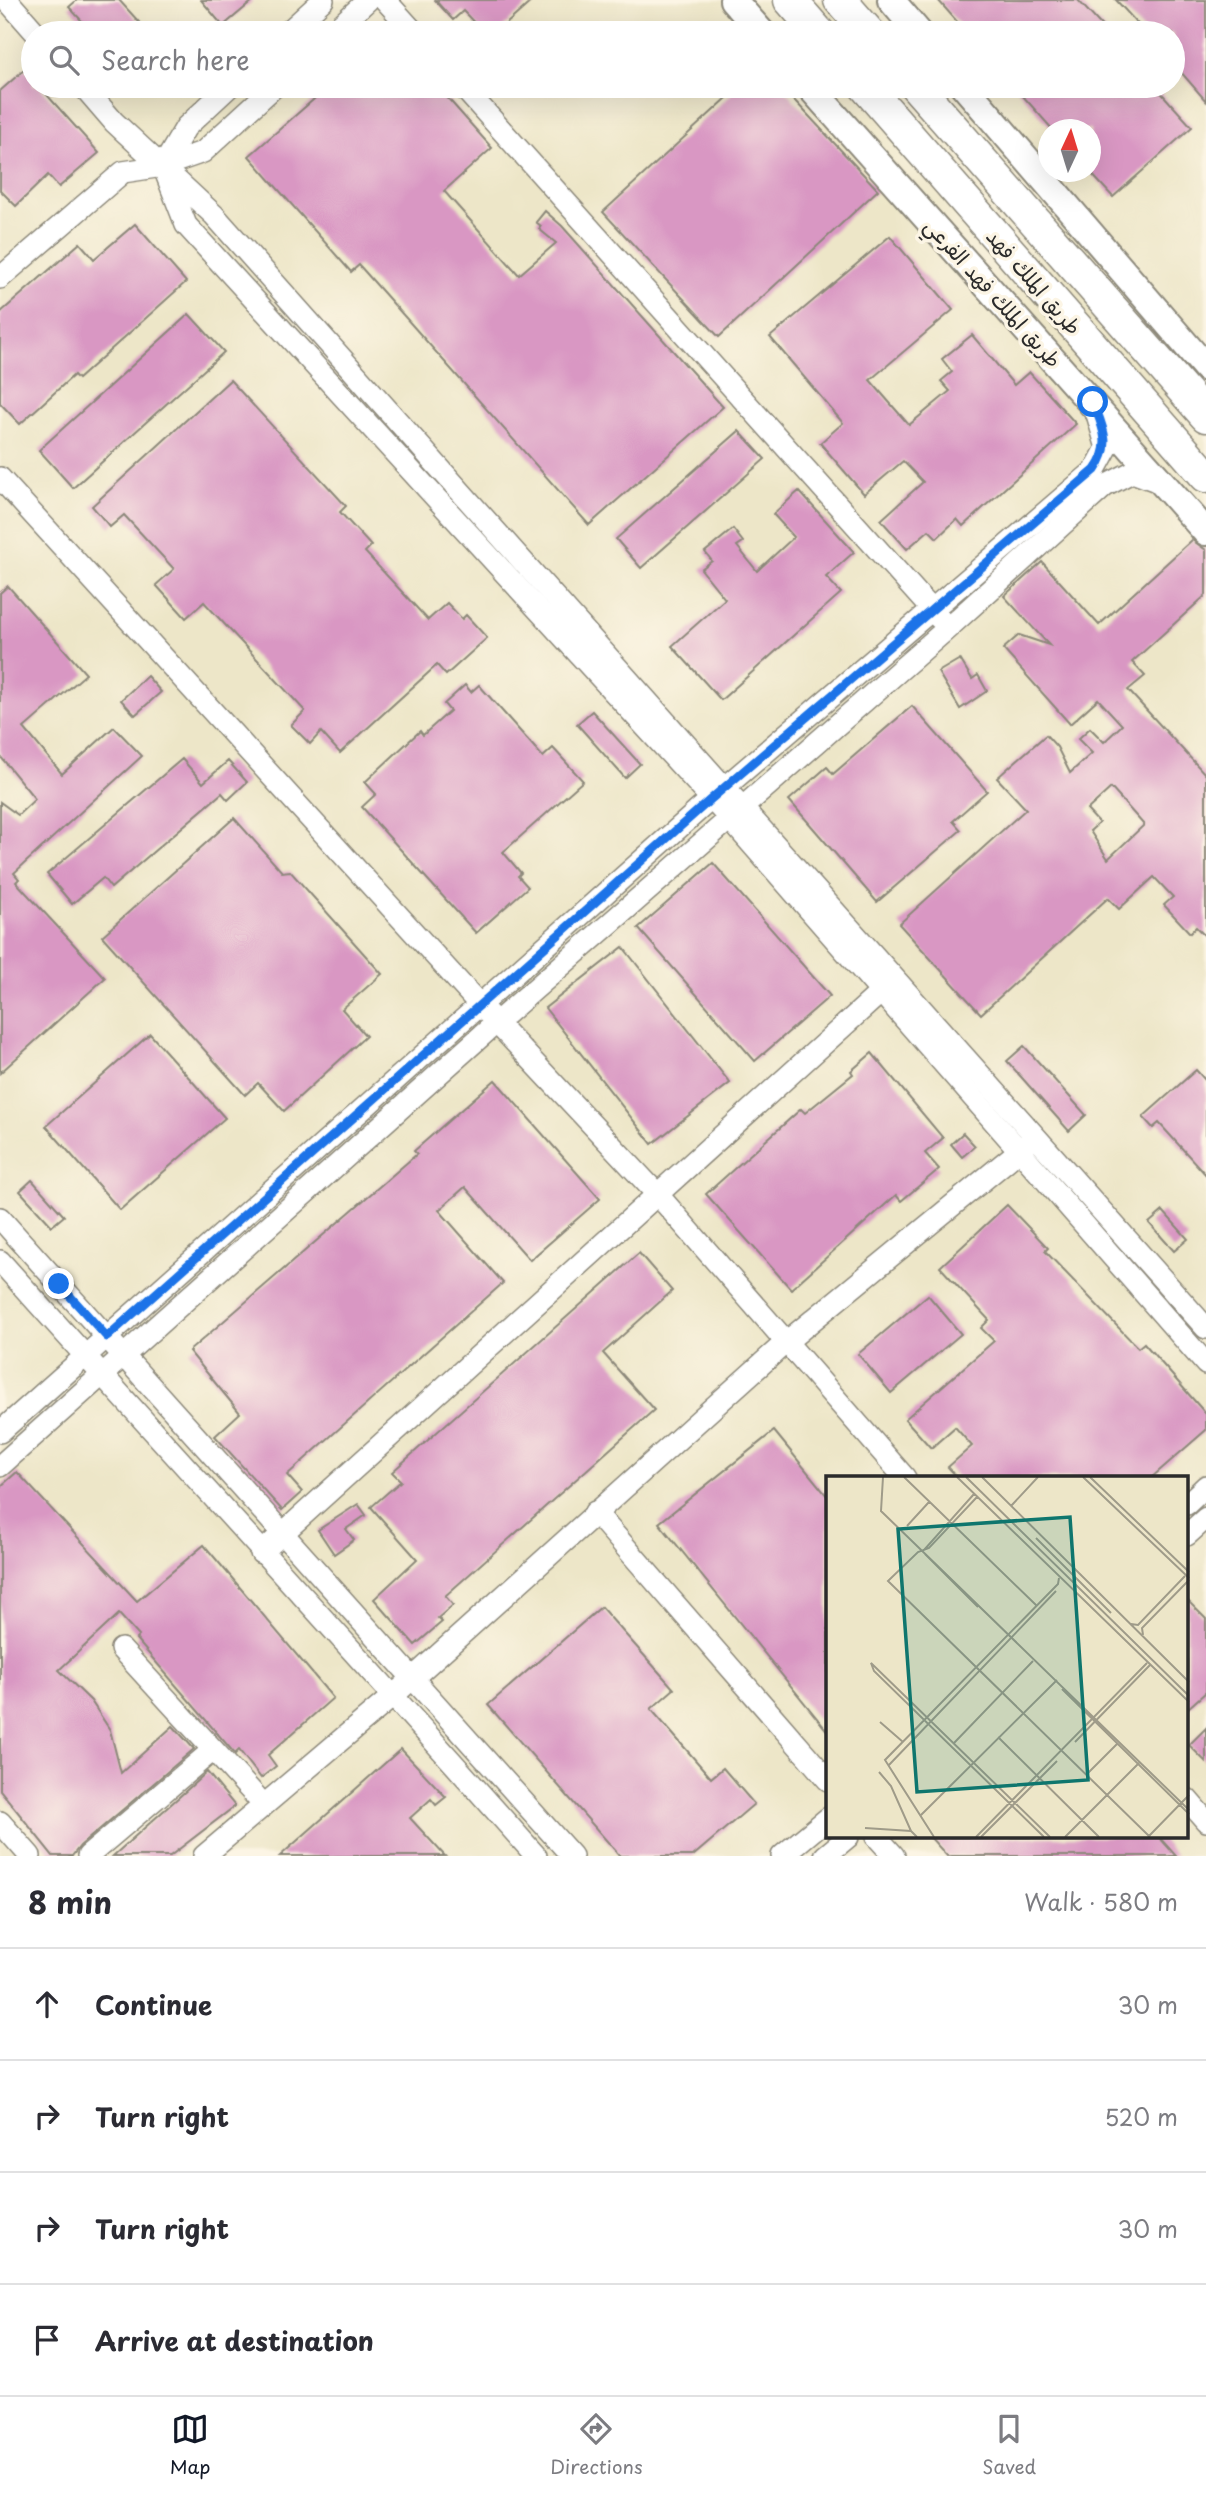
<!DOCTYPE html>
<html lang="en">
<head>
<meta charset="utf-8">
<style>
	body { margin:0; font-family:"Playpen Sans","Playpen Sans Arabic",sans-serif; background:#f2f2f3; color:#2b2b33 }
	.compass { position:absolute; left:1038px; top:119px; width:63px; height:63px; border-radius:50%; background:#fff; box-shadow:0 7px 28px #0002; rotate:4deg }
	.stop { position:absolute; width:21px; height:21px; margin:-16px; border:5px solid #1a73e8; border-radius:50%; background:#fff }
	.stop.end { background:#1a73e8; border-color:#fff; box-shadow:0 2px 7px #0008 }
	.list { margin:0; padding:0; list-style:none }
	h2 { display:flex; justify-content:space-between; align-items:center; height:91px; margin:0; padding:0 28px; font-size:30px }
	h2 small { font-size:23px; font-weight:400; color:#7c7c81 }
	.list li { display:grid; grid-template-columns:46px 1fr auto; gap:21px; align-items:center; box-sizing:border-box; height:112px; padding:0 28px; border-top:2px solid #e1e1e2 }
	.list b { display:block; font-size:26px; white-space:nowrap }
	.list em { font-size:23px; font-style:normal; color:#7c7c81 }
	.icon { flex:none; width:38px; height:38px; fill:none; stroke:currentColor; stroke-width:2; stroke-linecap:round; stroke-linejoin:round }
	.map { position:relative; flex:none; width:1206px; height:1856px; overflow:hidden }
	.search { position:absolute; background:#fff; box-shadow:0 7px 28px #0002; left:21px; right:21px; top:21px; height:77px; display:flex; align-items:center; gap:18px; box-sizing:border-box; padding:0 24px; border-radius:38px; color:#7c7c81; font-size:26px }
	.sheet { height:539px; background:#fff }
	nav { display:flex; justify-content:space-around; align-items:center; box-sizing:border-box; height:98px; border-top:2px solid #e1e1e2; background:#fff; font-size:19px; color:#7c7c81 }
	nav a { display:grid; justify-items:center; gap:4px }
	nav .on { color:#111827 }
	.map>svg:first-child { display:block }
	.building { fill:#d997c3; fill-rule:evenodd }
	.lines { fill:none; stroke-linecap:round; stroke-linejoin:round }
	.minor-casing { stroke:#8c887a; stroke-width:24 }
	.major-casing { stroke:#8c887a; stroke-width:30 }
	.highway-casing { stroke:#8c887a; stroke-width:35 }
	.minor { stroke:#fff; stroke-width:21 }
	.major { stroke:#fff; stroke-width:26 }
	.highway { stroke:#fff; stroke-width:32 }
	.route { stroke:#1a73e8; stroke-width:9 }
	.labels { text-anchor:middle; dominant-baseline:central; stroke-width:7; stroke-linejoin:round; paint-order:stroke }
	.street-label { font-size:21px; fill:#2b2b2b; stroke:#fcf5e5 }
	.inset-road { fill:none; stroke:#9f9b89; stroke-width:2 }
	.view { fill:#0f766e; fill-opacity:0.15; stroke:#0f766e; stroke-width:3.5 }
	.inset-edge { fill:none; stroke:#2b2b2b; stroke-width:3.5 }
</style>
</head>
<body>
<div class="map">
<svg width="1206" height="1856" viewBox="0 0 1206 1856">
	<rect width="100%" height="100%" fill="#fcf5e5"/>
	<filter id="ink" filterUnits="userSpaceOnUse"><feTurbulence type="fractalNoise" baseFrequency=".0143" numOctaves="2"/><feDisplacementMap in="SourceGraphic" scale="14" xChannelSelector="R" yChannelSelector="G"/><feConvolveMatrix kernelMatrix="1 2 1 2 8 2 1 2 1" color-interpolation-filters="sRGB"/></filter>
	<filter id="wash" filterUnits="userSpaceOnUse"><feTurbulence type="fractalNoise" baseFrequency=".00686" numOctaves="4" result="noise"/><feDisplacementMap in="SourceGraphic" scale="28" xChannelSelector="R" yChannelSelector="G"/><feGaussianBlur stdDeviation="1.57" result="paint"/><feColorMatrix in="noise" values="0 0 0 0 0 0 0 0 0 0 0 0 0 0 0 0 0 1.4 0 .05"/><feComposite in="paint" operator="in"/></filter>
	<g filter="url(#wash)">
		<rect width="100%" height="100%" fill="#ede6c8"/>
		<g id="blocks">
			<g class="building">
				<path d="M77 0H119L149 33H93L69 7Z"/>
				<path d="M201 0H254L223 26Z"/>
				<path d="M435 0H533L496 33H484L463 11 453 20Z"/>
				<path d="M938 0H1078L1108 33H967Z"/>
				<path d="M1116 0H1206V101L1173 63V33H1146Z"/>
				<path d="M25 69 33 79V86H39L99 153 59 187 48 175 16 206 0 190V91Z"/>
				<path d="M329 86H437L492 148 444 191 519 275 556 243 539 229 541 226 536 222 545 211 562 226 723 407 589 525 359 265 351 272 249 156Z"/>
				<path d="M740 86H781L878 190 719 337 603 212Z"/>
				<path d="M1014 86H1155L1192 127 1113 197 1090 172V130H1053Z"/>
				<path d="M135 224 186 282 78 379 74 375 20 424 0 403V313L80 243 94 259Z"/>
				<path d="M890 236 953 310 870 380 909 425 950 391 941 381 952 372 942 359 972 335 1014 385 1029 372 1076 424 963 526 957 519 937 538 929 530 907 549 881 520 923 482 903 461 864 494 820 443 843 423 770 337Z"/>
				<path d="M189 314 224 352 73 488 39 450Z"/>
				<path d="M230 380 346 506 340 512 371 546 365 552 428 620 447 603 462 619 466 615 487 638 446 675 437 665 340 753 321 732 310 744 291 725 305 711 204 602 186 618 156 585 174 569 124 515 110 527 92 506Z"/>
				<path d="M739 431 765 459 641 568 616 539Z"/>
				<path d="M799 491 854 552 826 577 841 593 721 700 672 646 725 599 701 569 712 561 705 552 733 529 743 542 737 546 757 571 794 537 773 514Z"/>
				<path d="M1192 540 1206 550V595L1132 662 1145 676 1128 690 1206 775V937L1196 927 1190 933 1164 905 1173 897 1154 877 1119 909 1108 898 981 1014 899 924 1026 809 997 778 1016 761 1046 735 1057 747 1070 773 1092 753 1078 739 1090 728 1104 742 1122 725 1098 699 1070 724 1003 649 1019 635 1049 645 1004 596 1042 562 1099 625ZM1111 788 1144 825 1108 859 1090 831 1099 823 1087 810Z"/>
				<path d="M8 586 86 674 24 728 62 774 114 727 142 756 14 873 19 879 16 882 105 978 0 1073V802L18 815 35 799 0 756V593Z"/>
				<path d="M960 659 972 679 978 675 987 691 960 709 938 672Z"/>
				<path d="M147 676 161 692 135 715 121 700Z"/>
				<path d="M465 685 471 692 479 685 543 757 553 748 583 781 503 852 521 873 518 876 528 887 476 933 362 807 376 794 365 782 420 731 423 735 450 711 444 704Z"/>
				<path d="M912 706 987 791 953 821 961 830 877 902 789 800 827 767 833 774Z"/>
				<path d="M592 711 640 764 625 778 577 724Z"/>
				<path d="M182 759 203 783 228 761 247 782 228 800 222 793 111 888 103 878 72 904 47 874Z"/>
				<path d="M234 818 282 872 290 871 382 974 342 1009 366 1036 284 1111 258 1083 245 1095 102 936Z"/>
				<path d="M713 863 830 996 755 1061 638 928Z"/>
				<path d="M623 947 730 1083 652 1144 545 1008Z"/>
				<path d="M150 1034 225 1118 120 1210 46 1126Z"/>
				<path d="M1024 1046 1086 1115 1069 1131 1007 1061Z"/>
				<path d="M872 1053 943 1138 925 1153 939 1169 901 1201 896 1195 791 1289 706 1194 801 1109 805 1113 853 1074 851 1071Z"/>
				<path d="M1196 1070 1206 1081V1175L1159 1123 1153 1128 1143 1117Z"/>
				<path d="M495 1080 600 1199 530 1260 465 1187 439 1210 503 1283 287 1475 302 1492 282 1510 215 1436 240 1413 189 1351 417 1154 414 1151Z"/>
				<path d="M963 1133 975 1146 962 1157 951 1144Z"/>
				<path d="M32 1180 64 1216 52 1226 20 1191Z"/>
				<path d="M1007 1205 1048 1248 1045 1251 1138 1348 1144 1343 1206 1414V1430L1151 1478H958L948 1467 972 1446 955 1427 931 1448 905 1419 994 1341 981 1328 989 1320 940 1267Z"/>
				<path d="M1163 1211 1188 1239 1174 1251 1149 1223Z"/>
				<path d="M639 1253 672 1291 603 1353 654 1410 445 1596 453 1605 438 1618 442 1622 415 1645 374 1599 417 1559 371 1507 401 1481 392 1472Z"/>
				<path d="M928 1295 961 1334 891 1393 858 1354Z"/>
				<path d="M774 1431 828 1497V1732L659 1523Z"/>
				<path d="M17 1472 137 1601 204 1545 333 1698 268 1755 276 1766 261 1778 239 1750 235 1754 136 1639 139 1636 119 1614 59 1670 91 1701 110 1730 121 1773 173 1726 194 1749 80 1846 72 1856H53L0 1790V1487Z"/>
				<path d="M358 1504 366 1515 346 1529 354 1540 334 1554 318 1530Z"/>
				<path d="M1187 1600 1206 1619V1692L1187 1709Z"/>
				<path d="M601 1607 674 1689 651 1709 711 1778 723 1768 754 1804 693 1856H620L488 1705Z"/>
				<path d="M1206 1728V1762L1189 1745Z"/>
				<path d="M401 1749 446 1797 436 1805 431 1799 410 1818 445 1856H280Z"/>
				<path d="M207 1772 235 1806 170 1856H113Z"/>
				<path d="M930 1837H1159L1176 1856H947Z"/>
			</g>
		</g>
	</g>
	<g filter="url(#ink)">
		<use href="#blocks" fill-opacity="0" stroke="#8c887a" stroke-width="2"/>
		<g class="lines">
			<defs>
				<g id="minor">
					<path d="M7 0 36 33"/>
					<path d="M385 0 415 33"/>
					<path d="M287 33 323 0"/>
					<path d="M332 33 368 0"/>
					<path d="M83 86 114 122 214 215 1206 1328"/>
					<path d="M462 86 940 619"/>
					<path d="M163 166 186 127 230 86"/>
					<path d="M165 171 186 225 729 818 1206 1364"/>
					<path d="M0 278 123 172 163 166 203 152 275 86"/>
					<path d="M0 478 479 1004 658 1195 905 1478"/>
					<path d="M0 1218 572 1856"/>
					<path d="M0 1261C178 1460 359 1656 536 1856"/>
					<path d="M0 1432 711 799 1095 470 1107 448 1097 414"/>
					<path d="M0 1466 497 1022 948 628 1105 486 1132 472 1162 483"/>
					<path d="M1187 1504 1206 1486"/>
					<path d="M595 1512 828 1780"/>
					<path d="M1187 1535 1206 1518"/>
					<path d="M261 1553 880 993"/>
					<path d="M121 1649 263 1804"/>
					<path d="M1187 1799 1206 1821"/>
					<path d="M0 1822 30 1856"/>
					<path d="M877 1837 894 1856"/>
					<path d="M88 1856 213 1750"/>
					<path d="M204 1856 394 1695 785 1343 1032 1140"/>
					<path d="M782 1856 828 1818"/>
					<path d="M825 1856 848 1837"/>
				</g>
				<g id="major">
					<path d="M733 0 762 33"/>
					<path d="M891 0 919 33"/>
					<path d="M809 86 1206 532"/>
					<path d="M964 86 1206 368"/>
				</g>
				<g id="highway">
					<path d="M790 0 819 33"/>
					<path d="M840 0 869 33"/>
					<path d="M865 86 1206 476"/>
					<path d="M916 86 1206 416"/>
				</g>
			</defs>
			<use href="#minor" class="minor-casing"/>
			<use href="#major" class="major-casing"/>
			<use href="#highway" class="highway-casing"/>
			<use href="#minor" class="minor"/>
			<use href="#major" class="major"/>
			<use href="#highway" class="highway"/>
		</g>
	</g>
	<g class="lines" filter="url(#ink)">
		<path class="route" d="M59 1284 107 1337 711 799 1095 470C1113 445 1103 428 1093 402"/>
	</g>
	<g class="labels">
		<g class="street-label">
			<text transform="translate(1035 281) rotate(49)">طريق الملك فهد</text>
			<text transform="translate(994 292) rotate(48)">طريق الملك فهد الفرعي</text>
		</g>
	</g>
	<g transform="translate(826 1476)">
		<rect width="362" height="362" fill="#ede6c8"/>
		<path class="inset-road" d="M57 1 55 35 363 334M78 1 210 129M131 1 363 226M140 1 363 220M156 1 363 206M257 1 363 102M264 1 363 96M151 21 103 72 92 76 62 105 324 361M185 30 212 1M81 50 103 26M210 62 285 137M98 74 148 18M99 78 152 131M305 148 312 149 359 100M317 159 316 152 363 104M236 213 363 338M54 246 77 266M172 261 273 361M249 266 324 189M128 267 207 185M62 290 230 115M53 296 65 310 85 355M261 298 291 268M94 340 231 204M39 352 85 355 91 361M108 361 59 284 232 108 233 102M150 361 321 187M155 361 231 285M218 361 48 195 45 187 224 361M239 361 313 287M322 361 363 319"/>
		<path class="view" d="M244 41 262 304 91 316 72 53Z"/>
		<rect width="362" height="362" class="inset-edge"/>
	</g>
</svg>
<svg class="compass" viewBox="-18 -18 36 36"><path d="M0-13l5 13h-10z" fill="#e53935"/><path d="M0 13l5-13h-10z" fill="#7c7c81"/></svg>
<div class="stop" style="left:1093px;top:402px"></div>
<div class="stop end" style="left:59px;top:1284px"></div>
<div class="search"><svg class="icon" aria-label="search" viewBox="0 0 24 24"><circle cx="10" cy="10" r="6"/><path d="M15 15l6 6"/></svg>Search here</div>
</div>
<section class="sheet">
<h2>8 min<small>Walk · 580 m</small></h2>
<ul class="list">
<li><svg class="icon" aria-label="ahead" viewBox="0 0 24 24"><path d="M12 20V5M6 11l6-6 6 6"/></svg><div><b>Continue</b></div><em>30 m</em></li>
<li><svg class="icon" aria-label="right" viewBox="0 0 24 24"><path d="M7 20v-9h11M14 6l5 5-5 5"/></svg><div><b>Turn right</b></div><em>520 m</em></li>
<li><svg class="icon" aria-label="right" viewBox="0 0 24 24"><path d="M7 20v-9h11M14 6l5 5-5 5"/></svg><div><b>Turn right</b></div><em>30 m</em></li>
<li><svg class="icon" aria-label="arrive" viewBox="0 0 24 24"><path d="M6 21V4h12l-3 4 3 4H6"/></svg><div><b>Arrive at destination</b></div></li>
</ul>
</section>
<nav>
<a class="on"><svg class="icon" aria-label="map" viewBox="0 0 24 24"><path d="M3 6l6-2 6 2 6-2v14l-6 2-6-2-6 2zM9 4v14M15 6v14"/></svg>Map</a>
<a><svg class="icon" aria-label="directions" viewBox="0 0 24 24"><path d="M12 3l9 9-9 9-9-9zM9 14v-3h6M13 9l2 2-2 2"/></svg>Directions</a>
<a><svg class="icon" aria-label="saved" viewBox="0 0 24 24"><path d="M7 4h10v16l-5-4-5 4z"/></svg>Saved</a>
</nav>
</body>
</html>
